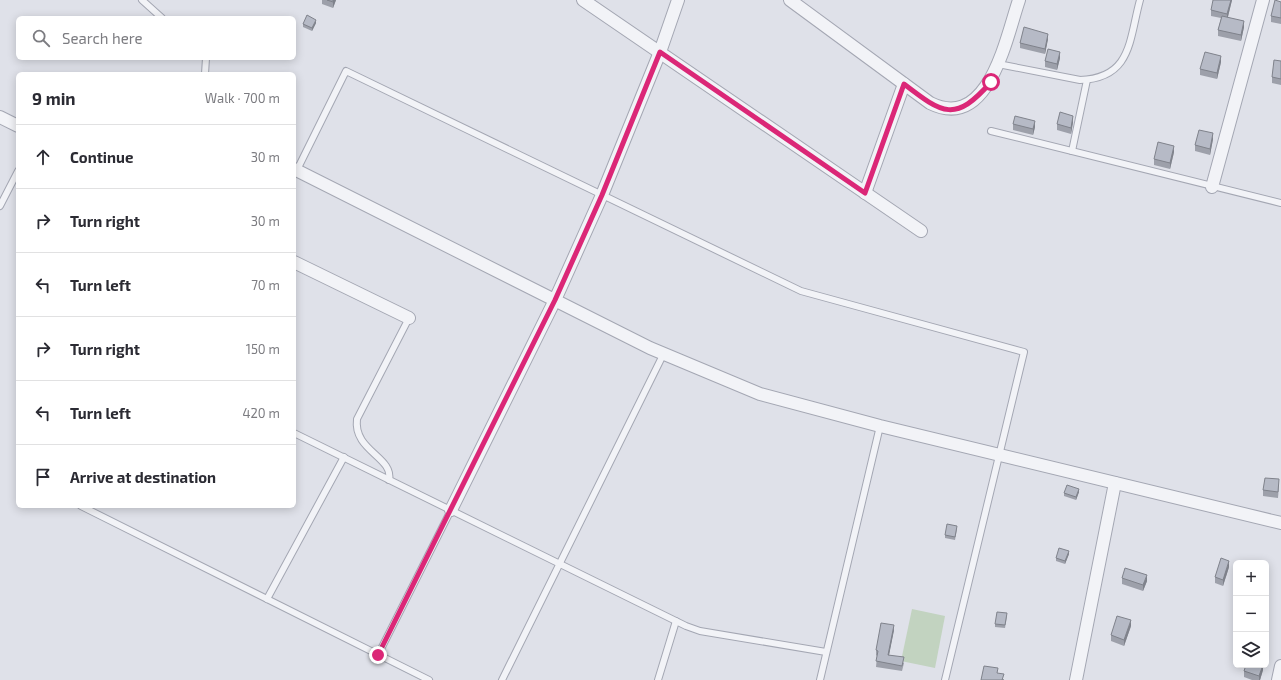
<!DOCTYPE html>
<html lang="en">
<head>
<meta charset="utf-8">
<style>
	body { margin:0; font-family:"Exo 2",sans-serif; background:#f2f2f3; color:#2b2b33 }
	.controls { position:absolute; right:12px; bottom:12px; display:grid; overflow:hidden; border-radius:6px; box-shadow:0 2px 10px #0003 }
	.controls button { width:36px; height:36px; display:grid; place-items:center; padding:0; border:0; border-bottom:1px solid #e1e1e2; background:#fff; color:#2b2b33; font:20px sans-serif }
	.stop { position:absolute; width:12px; height:12px; margin:-9px; border:3px solid #db2777; border-radius:50%; background:#fff }
	.stop.end { background:#db2777; border-color:#fff; box-shadow:0 1px 4px #0008 }
	.list { margin:0; padding:0; list-style:none }
	h2 { display:flex; justify-content:space-between; align-items:center; height:52px; margin:0; padding:0 16px; font-size:17px }
	h2 small { font-size:13px; font-weight:400; color:#7c7c81 }
	.list li { display:grid; grid-template-columns:26px 1fr auto; gap:12px; align-items:center; box-sizing:border-box; height:64px; padding:0 16px; border-top:1px solid #e1e1e2 }
	.list b { display:block; font-size:15px; white-space:nowrap }
	.list em { font-size:13px; font-style:normal; color:#7c7c81 }
	.icon { flex:none; width:22px; height:22px; fill:none; stroke:currentColor; stroke-width:2; stroke-linecap:round; stroke-linejoin:round }
	.map { position:relative; flex:none; width:1281px; height:680px; overflow:hidden }
	.search { position:absolute; background:#fff; box-shadow:0 2px 10px #0003; left:16px; top:16px; width:280px; height:44px; display:flex; align-items:center; gap:10px; box-sizing:border-box; padding:0 14px; border-radius:6px; color:#7c7c81; font-size:15px }
	.panel { position:absolute; background:#fff; box-shadow:0 2px 10px #0003; left:16px; top:72px; width:280px; height:436px; border-radius:6px }
	.map>svg:first-child { display:block }
	.pitch { fill:#c2d3c0 }
	.lines { fill:none; stroke-linecap:round; stroke-linejoin:round }
	.lane-casing { stroke:#a4a7b3; stroke-width:8 }
	.street-casing { stroke:#a4a7b3; stroke-width:14 }
	.lane { stroke:#f2f3f7; stroke-width:6 }
	.street { stroke:#f2f3f7; stroke-width:12 }
	.wall { fill:#9da0aa }
	.shaded-wall { fill:#7f828b }
	.building { fill:#b6bac6; stroke:#7f828b }
	.route { stroke:#db2777; stroke-width:5 }
</style>
</head>
<body>
<div class="map">
<svg width="1281" height="680" viewBox="0 0 1281 680">
	<rect width="100%" height="100%" fill="#dfe1e9"/>
	<path class="pitch" d="M912 609 945 616 935 668 901 661Z"/>
	<g class="lines">
		<defs>
			<g id="lane">
				<path d="M142 0 162 18"/>
				<path d="M998 64 1080 80C1132 78 1129 40 1140 0"/>
				<path d="M205 74 206 58"/>
				<path d="M991 131 1281 203"/>
				<path d="M1072 151 1087 80"/>
				<path d="M297 170 346 71 801 291 1024 352 945 680"/>
				<path d="M0 206 18 171"/>
				<path d="M294 433 686 626 700 631 826 652"/>
				<path d="M389 480C394 457 353 451 357 419L409 318"/>
				<path d="M81 506 429 680"/>
				<path d="M267 599 344 457"/>
				<path d="M378 655 451 510"/>
				<path d="M502 680 663 355"/>
				<path d="M658 680 676 621"/>
				<path d="M820 680 880 426"/>
			</g>
			<g id="street">
				<path d="M583 0 921 231"/>
				<path d="M790 0 930 103C989 132 1006 38 1019 0"/>
				<path d="M0 117 18 126"/>
				<path d="M294 169 650 348 760 394 880 426 1281 523"/>
				<path d="M1212 187 1263 0"/>
				<path d="M865 193 904 84"/>
				<path d="M294 262 409 318"/>
				<path d="M451 510 555 300 602 195 660 52 678 0"/>
				<path d="M1076 680 1115 483"/>
				<path d="M1278 680 1281 666"/>
			</g>
		</defs>
		<use href="#lane" class="lane-casing"/>
		<use href="#street" class="street-casing"/>
		<use href="#lane" class="lane"/>
		<use href="#street" class="street"/>
	</g>
	<g class="wall">
		<path d="M322 0H336L333 8 322 4Z"/>
		<path d="M1232 0 1228 17 1244 27 1241 41 1218 36V30L1221 18 1211 16V10Z"/>
		<path d="M1281 2V24L1271 22V16Z"/>
		<path d="M316 23 312 31 303 27V24Z"/>
		<path d="M1048 39 1045 54 1020 48V43Z"/>
		<path d="M1060 58 1057 70 1045 67V61Z"/>
		<path d="M1281 61V85L1272 83V77Z"/>
		<path d="M1221 62 1217 79 1200 75V69Z"/>
		<path d="M1073 122 1071 134 1057 130V124Z"/>
		<path d="M1013 124 1035 127 1033 135 1013 130Z"/>
		<path d="M1213 139 1210 155 1195 151V145Z"/>
		<path d="M1174 152 1170 169 1154 165V159Z"/>
		<path d="M1279 485 1278 498 1263 496V490Z"/>
		<path d="M1079 492 1076 500 1064 496V493Z"/>
		<path d="M957 529 955 540 945 538V535Z"/>
		<path d="M1069 554 1065 564 1056 561V558Z"/>
		<path d="M1229 567 1223 586 1215 583V577Z"/>
		<path d="M1122 578 1147 581 1143 591 1122 584Z"/>
		<path d="M1007 616 1005 628 995 627V624Z"/>
		<path d="M1131 626 1124 646 1111 641V635Z"/>
		<path d="M894 630 889 655 904 663 902 671 876 667 877 656 876 655V650Z"/>
		<path d="M1263 665V670L1260 680H1252L1244 677V671Z"/>
	</g>
	<g class="shaded-wall">
		<path d="M333 0H336L333 8Z"/>
		<path d="M1231 0H1232L1227 20V14Z"/>
		<path d="M316 20V23L312 31V28Z"/>
		<path d="M1244 21V27L1241 41V35Z"/>
		<path d="M1048 34V39L1045 54V49Z"/>
		<path d="M1060 52V58L1057 70V64Z"/>
		<path d="M1221 56V62L1217 79V73Z"/>
		<path d="M1073 116V122L1071 134V128Z"/>
		<path d="M1035 121V127L1033 135V129Z"/>
		<path d="M1213 133V139L1210 155V149Z"/>
		<path d="M1174 146V152L1170 169V163Z"/>
		<path d="M1079 489V492L1076 500V497Z"/>
		<path d="M1069 551V554L1065 564V561Z"/>
		<path d="M1229 561V567L1223 586V580Z"/>
		<path d="M1147 575V581L1143 591V585Z"/>
		<path d="M1131 620V626L1124 646V640Z"/>
		<path d="M894 625V630L888 660V655Z"/>
		<path d="M1263 665V670L1260 680H1259V676Z"/>
	</g>
	<g class="building">
		<path d="M327 0H333V2Z"/>
		<path d="M1213 0H1231L1227 14 1211 10Z"/>
		<path d="M1275 0 1281 2V18L1271 16Z"/>
		<path d="M307 15 316 20 312 28 303 24Z"/>
		<path d="M1222 16 1244 21 1241 35 1218 30Z"/>
		<path d="M1024 27 1048 34 1045 49 1020 43Z"/>
		<path d="M1048 49 1060 52 1057 64 1045 61Z"/>
		<path d="M1205 52 1221 56 1217 73 1200 69Z"/>
		<path d="M1274 60 1281 61V79L1272 77Z"/>
		<path d="M1060 112 1073 116 1071 128 1057 124Z"/>
		<path d="M1015 116 1035 121 1033 129 1013 124Z"/>
		<path d="M1199 130 1213 133 1210 149 1195 145Z"/>
		<path d="M1158 142 1174 146 1170 163 1154 159Z"/>
		<path d="M1265 478 1279 479 1278 492 1263 490Z"/>
		<path d="M1067 485 1079 489 1076 497 1064 493Z"/>
		<path d="M947 524 957 526 955 537 945 535Z"/>
		<path d="M1059 548 1069 551 1065 561 1056 558Z"/>
		<path d="M1221 558 1229 561 1223 580 1215 577Z"/>
		<path d="M1125 568 1147 575 1143 585 1122 578Z"/>
		<path d="M997 612 1007 613 1005 625 995 624Z"/>
		<path d="M1117 616 1131 620 1124 640 1111 635Z"/>
		<path d="M881 623 894 625 888 655 904 657 902 666 876 661 878 651 876 650Z"/>
		<path d="M1246 665H1263L1259 676 1244 671Z"/>
		<path d="M984 666 998 668 997 673 1004 674 1002 680H1004H981Z"/>
	</g>
	<g class="lines">
		<path class="route" d="M378 655 555 300 602 195 660 52 865 193 904 84C943 114 955 123 991 82"/>
	</g>
</svg>
<div class="controls">
<button>+</button>
<button>−</button>
<button><svg class="icon" aria-label="layers" viewBox="0 0 24 24"><path d="M12 4l9 5-9 5-9-5zM3 14l9 5 9-5"/></svg></button>
</div>
<div class="stop" style="left:991px;top:82px"></div>
<div class="stop end" style="left:378px;top:655px"></div>
<div class="search"><svg class="icon" aria-label="search" viewBox="0 0 24 24"><circle cx="10" cy="10" r="6"/><path d="M15 15l6 6"/></svg>Search here</div>
<section class="panel">
<h2>9 min<small>Walk · 700 m</small></h2>
<ul class="list">
<li><svg class="icon" aria-label="ahead" viewBox="0 0 24 24"><path d="M12 20V5M6 11l6-6 6 6"/></svg><div><b>Continue</b></div><em>30 m</em></li>
<li><svg class="icon" aria-label="right" viewBox="0 0 24 24"><path d="M7 20v-9h11M14 6l5 5-5 5"/></svg><div><b>Turn right</b></div><em>30 m</em></li>
<li><svg class="icon" aria-label="left" viewBox="0 0 24 24"><path d="M17 20v-9H6M10 6l-5 5 5 5"/></svg><div><b>Turn left</b></div><em>70 m</em></li>
<li><svg class="icon" aria-label="right" viewBox="0 0 24 24"><path d="M7 20v-9h11M14 6l5 5-5 5"/></svg><div><b>Turn right</b></div><em>150 m</em></li>
<li><svg class="icon" aria-label="left" viewBox="0 0 24 24"><path d="M17 20v-9H6M10 6l-5 5 5 5"/></svg><div><b>Turn left</b></div><em>420 m</em></li>
<li><svg class="icon" aria-label="arrive" viewBox="0 0 24 24"><path d="M6 21V4h12l-3 4 3 4H6"/></svg><div><b>Arrive at destination</b></div></li>
</ul>
</section>
</div>
</body>
</html>
